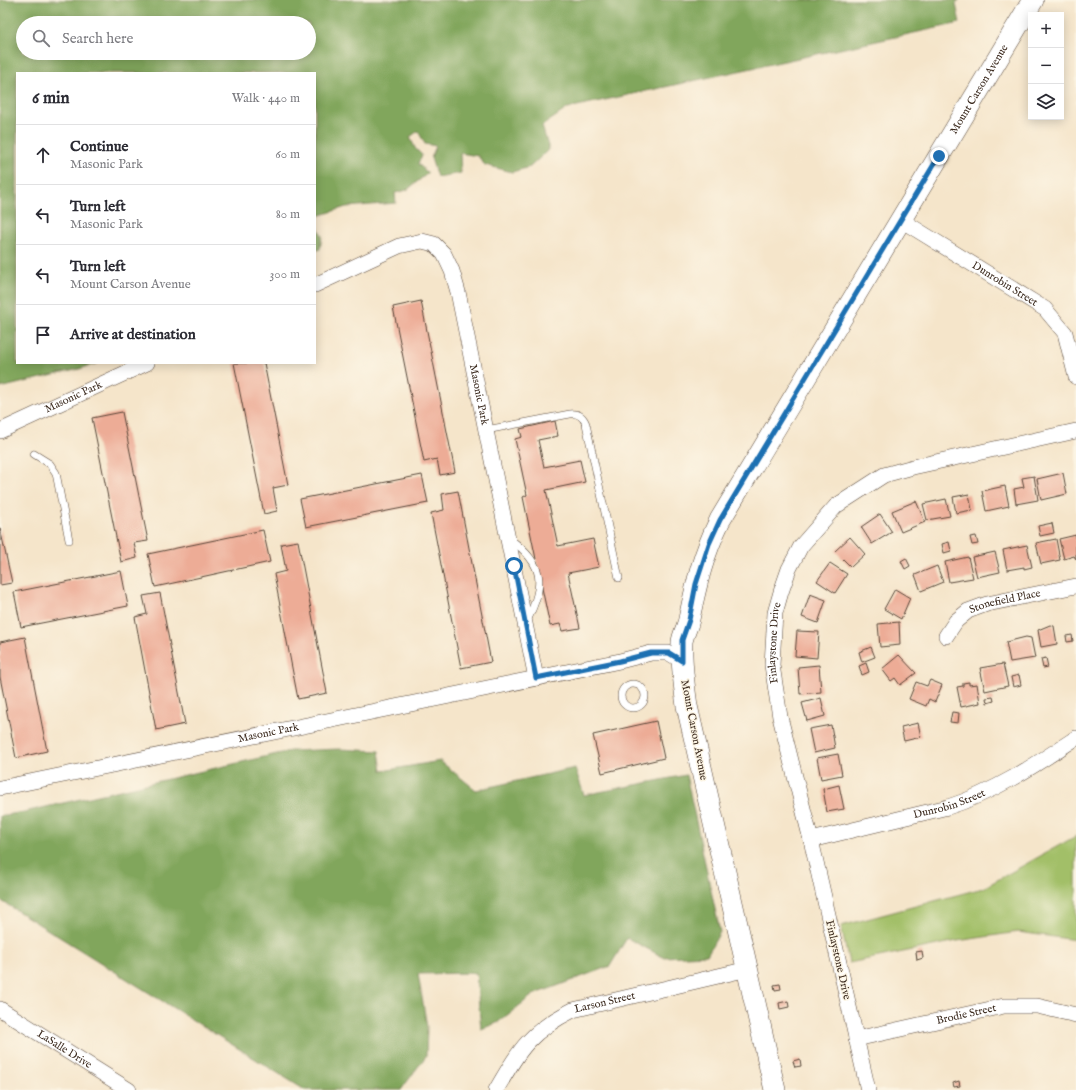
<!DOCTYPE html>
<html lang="en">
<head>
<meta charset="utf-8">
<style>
	body { margin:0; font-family:"IM FELL English",serif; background:#f2f2f3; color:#2b2b33 }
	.controls { position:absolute; right:12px; top:12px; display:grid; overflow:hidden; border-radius:0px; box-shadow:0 2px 10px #0003 }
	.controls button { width:36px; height:36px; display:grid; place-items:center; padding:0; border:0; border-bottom:1px solid #e1e1e2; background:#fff; color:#2b2b33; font:20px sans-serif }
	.stop { position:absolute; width:12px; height:12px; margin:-9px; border:3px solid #1f6fb2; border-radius:50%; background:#fff }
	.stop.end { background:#1f6fb2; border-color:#fff; box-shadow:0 1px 4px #0008 }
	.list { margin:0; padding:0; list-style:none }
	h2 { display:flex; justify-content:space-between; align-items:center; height:52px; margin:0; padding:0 16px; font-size:17px }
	h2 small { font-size:13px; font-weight:400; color:#7c7c81 }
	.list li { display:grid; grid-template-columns:26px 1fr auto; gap:12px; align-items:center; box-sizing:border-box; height:60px; padding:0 16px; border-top:1px solid #e1e1e2 }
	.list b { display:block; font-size:15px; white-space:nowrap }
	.list p { margin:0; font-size:13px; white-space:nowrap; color:#7c7c81 }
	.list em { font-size:13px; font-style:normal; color:#7c7c81 }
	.icon { flex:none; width:22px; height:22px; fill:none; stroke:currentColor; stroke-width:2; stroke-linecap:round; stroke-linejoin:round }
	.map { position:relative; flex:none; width:1076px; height:1090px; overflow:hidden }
	.search { position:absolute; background:#fff; box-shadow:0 2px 10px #0003; left:16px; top:16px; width:300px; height:44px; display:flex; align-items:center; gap:10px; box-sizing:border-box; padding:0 14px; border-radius:22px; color:#7c7c81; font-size:15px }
	.panel { position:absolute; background:#fff; box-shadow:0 2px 10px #0003; left:16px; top:72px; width:300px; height:292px; border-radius:0px }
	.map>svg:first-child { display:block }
	.green { fill:#a2bf67; stroke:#6e7442 }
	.forest { fill:#81a65c; stroke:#5e683d; fill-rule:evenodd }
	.building { fill:#edac96 }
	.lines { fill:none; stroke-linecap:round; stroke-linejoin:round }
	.service-casing { stroke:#574638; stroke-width:8 }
	.minor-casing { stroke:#574638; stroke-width:16 }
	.secondary-casing { stroke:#574638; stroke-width:22 }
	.service { stroke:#fff; stroke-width:7 }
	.minor { stroke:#fff; stroke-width:15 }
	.secondary { stroke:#fff; stroke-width:21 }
	.route { stroke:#1f6fb2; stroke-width:5 }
	.labels { text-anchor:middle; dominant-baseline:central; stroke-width:3; stroke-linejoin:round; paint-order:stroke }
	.street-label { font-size:11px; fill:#3b2a1e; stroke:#fcf5e5 }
</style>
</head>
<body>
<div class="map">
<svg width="1076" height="1090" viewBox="0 0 1076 1090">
	<rect width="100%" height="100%" fill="#fcf5e5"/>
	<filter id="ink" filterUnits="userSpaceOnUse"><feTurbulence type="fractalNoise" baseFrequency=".025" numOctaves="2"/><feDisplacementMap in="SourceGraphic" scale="8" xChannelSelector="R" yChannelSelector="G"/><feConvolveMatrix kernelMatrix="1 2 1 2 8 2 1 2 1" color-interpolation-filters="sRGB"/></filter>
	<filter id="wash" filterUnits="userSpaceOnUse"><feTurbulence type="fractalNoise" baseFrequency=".012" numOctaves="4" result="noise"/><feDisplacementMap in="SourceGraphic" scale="16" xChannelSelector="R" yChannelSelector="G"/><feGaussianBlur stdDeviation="0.9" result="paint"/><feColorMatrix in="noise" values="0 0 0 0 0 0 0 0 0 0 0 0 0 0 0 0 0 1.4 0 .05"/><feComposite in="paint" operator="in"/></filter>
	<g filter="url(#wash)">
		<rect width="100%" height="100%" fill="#f5e5ca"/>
		<path class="green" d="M1076 836V940L1018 932 957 941 849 963 841 926 983 888Z"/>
		<g class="forest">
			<path d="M0 0H959L956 4 960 23 568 108 542 126 549 149 530 167 512 172 485 165 478 156 460 153 461 173 437 177 431 158 436 146 425 144 418 131 410 137 415 148 422 155 418 164 428 173 407 190 395 193 396 203 346 207 315 217V73H17V363H98L79 369 0 388ZM23 23H309V53H23Z"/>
			<path d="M315 221 322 236 320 249 315 251Z"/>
			<path d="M339 749 379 751 382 771 440 761 476 790 575 768 584 795 686 775 720 932 707 955 663 957 627 938 610 966 533 995 497 1023 481 1029 476 973 418 974 427 1027 426 1056 401 1090H305L0 900V816L24 812 290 751Z"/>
		</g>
		<g id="blocks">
			<g class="building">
				<path d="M421 301 455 472 440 475 437 459 424 462 393 307Z"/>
				<path d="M234 363H264L288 485 273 488 277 511 264 514Z"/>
				<path d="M122 412 148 541 134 543 137 558 121 562 92 418Z"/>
				<path d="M555 421 558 436 538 440 544 467 580 460 585 482 546 490 558 546 593 539 599 567 568 573 580 628 562 631 560 624 550 626 523 497 527 495 515 439 522 437 520 429Z"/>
				<path d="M1063 473 1067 494 1041 500 1037 479Z"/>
				<path d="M422 475 428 503 306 527 300 499Z"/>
				<path d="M1034 476 1038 500 1016 504 1014 489 1024 487 1022 478Z"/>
				<path d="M1005 486 1009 506 986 511 982 491Z"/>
				<path d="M458 491 491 662 461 668 431 513 444 510 442 494Z"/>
				<path d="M969 494 972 510 956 513 953 497Z"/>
				<path d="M946 499 950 516 927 520 923 504Z"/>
				<path d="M916 501 925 522 901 532 892 511Z"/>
				<path d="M880 514 892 532 872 544 861 527Z"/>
				<path d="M1052 523 1054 533 1040 536 1038 526Z"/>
				<path d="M0 528 12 583 0 585Z"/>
				<path d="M263 530 270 562 155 587 148 554Z"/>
				<path d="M1076 535V559L1074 556 1064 559 1059 539Z"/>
				<path d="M976 536 978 544 972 545 970 537Z"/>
				<path d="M850 537 865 554 851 567 835 551Z"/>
				<path d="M1056 539 1060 560 1041 564 1036 543Z"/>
				<path d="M298 541 327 693 298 699 274 574 286 571 281 544Z"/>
				<path d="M949 542 951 551 944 553 942 544Z"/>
				<path d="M1027 545 1032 567 1024 569V567L1007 570 1003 550Z"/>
				<path d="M995 552 1000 572 977 577 972 557Z"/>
				<path d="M968 557 973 578 949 582 945 562Z"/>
				<path d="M906 558 910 566 905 569 901 561Z"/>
				<path d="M830 563 847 574 835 593 817 581Z"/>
				<path d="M937 566 943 582 921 591 915 575Z"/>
				<path d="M121 571 128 606 21 627 14 592Z"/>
				<path d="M895 589 910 598 901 619 884 609Z"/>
				<path d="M160 593 185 724 156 730 135 617 147 614 143 596Z"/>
				<path d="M810 594 826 600 818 623 802 617Z"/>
				<path d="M899 622 900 645 880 647 878 624Z"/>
				<path d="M1050 625 1054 626 1057 644 1041 647 1038 630Z"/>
				<path d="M797 631 819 632 817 658 795 656Z"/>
				<path d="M1072 635 1073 641 1067 642 1066 636Z"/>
				<path d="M25 637 47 751 16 758 0 677V642Z"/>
				<path d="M1026 637 1031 638 1035 658 1010 662 1006 642Z"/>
				<path d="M871 647 875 657 862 662 859 652Z"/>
				<path d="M899 655 916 673 900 685 895 678 891 681 882 669Z"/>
				<path d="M1046 658 1048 667 1043 668 1041 659Z"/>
				<path d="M866 663 869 672 862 675 859 666Z"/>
				<path d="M1003 664 1008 686 985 691 980 668Z"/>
				<path d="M819 665 821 692 800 694 798 667Z"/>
				<path d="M1019 675 1021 685 1013 687 1011 677Z"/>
				<path d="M930 680 942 685 935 702 929 699 926 706 909 699 916 682 927 686Z"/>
				<path d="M969 682V685L977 684 980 703 961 707 957 687 963 686V683Z"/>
				<path d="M993 697 994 701 987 703 986 698Z"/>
				<path d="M821 698 825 716 807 721 802 703Z"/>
				<path d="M952 712 959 713 958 723 950 722Z"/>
				<path d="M656 721 664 758 602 773 593 735Z"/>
				<path d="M918 723 921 737 904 741 901 727Z"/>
				<path d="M831 725 835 748 814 753 809 729Z"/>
				<path d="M838 754 842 775 821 779 817 758Z"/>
				<path d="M839 785 844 809 827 812 823 789Z"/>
				<path d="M922 951 923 958 917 960 916 952Z"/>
				<path d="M780 984 781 989 775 990 774 985Z"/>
				<path d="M788 1001 789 1007 780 1009 779 1003Z"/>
				<path d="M800 1059 801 1066 795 1067 793 1061Z"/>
				<path d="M959 1081 960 1086 954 1087 953 1083Z"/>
			</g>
		</g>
	</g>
	<g filter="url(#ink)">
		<use href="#blocks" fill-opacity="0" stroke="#574638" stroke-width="1"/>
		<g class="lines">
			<defs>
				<g id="service">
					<path d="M486 430 570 414C578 413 583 416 586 424L619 578"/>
					<path d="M34 454 50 464 56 473 69 540"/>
					<path d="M510 539C545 565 545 583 527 621"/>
					<circle cx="633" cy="696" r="12"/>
				</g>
				<g id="minor">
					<path id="s1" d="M901 220 1045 309 1065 333 1076 377"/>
					<path id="s2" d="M315 285 399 246 422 241 434 244 444 254 452 271 458 292 536 678"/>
					<path id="s3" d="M0 431 147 363"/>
					<path id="s4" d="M946 636 956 621 968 611 987 604 1076 586"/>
					<path id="s5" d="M0 788 620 661 651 653H669L682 661"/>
					<path id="s6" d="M811 840 948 807C995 792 1035 765 1076 738"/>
					<path id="s7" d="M0 1009 129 1090"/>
					<path id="s8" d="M856 1039 1004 1006H1037L1076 1015"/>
					<path id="s9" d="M496 1090C520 1049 529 1032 573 1010L748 969"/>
					<path id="s10" d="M868 1090 811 840 780 717 772 665 775 613 781 592 789 569 801 546 836 506 884 475 913 467 1076 431"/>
				</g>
				<g id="secondary">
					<path id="s11" d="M775 1090 687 706C684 685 681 663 682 642 683 634 688 626 689 619 697 581 703 555 720 520L1033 0"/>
				</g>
			</defs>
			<use href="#service" class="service-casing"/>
			<use href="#minor" class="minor-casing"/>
			<use href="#secondary" class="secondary-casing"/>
			<use href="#service" class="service"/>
			<use href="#minor" class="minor"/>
			<use href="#secondary" class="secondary"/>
		</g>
	</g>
	<g class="lines" filter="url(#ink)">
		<path class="route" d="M514 566 536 678 620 661 651 653H669L682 661V640L689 620 696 584 709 544 720 520 939 156"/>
	</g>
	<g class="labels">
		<g class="street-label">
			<text stroke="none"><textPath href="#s11" startOffset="1089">Mount Carson Avenue</textPath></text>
			<text stroke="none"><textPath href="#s1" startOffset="122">Dunrobin Street</textPath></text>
			<text stroke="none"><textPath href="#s2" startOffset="288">Masonic Park</textPath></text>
			<text stroke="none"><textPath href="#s3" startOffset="81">Masonic Park</textPath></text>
			<text stroke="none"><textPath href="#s4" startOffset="72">Stonefield Place</textPath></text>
			<text stroke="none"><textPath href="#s10" startOffset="458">Finlaystone Drive</textPath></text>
			<text transform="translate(694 730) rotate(79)">Mount Carson Avenue</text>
			<text stroke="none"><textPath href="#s5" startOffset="274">Masonic Park</textPath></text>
			<text stroke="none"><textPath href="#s6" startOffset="143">Dunrobin Street</textPath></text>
			<text transform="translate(838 960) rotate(77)">Finlaystone Drive</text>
			<text stroke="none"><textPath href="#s9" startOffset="146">Larson Street</textPath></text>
			<text stroke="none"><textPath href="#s8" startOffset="113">Brodie Street</textPath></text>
			<text stroke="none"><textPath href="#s7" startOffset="76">LaSalle Drive</textPath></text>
		</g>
	</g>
</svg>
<div class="controls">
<button>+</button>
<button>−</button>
<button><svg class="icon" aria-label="layers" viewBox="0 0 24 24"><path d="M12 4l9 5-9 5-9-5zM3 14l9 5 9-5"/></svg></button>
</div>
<div class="stop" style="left:514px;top:566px"></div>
<div class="stop end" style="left:939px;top:156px"></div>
<div class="search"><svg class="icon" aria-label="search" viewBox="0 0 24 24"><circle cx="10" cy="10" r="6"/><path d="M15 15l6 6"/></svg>Search here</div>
<section class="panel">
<h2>6 min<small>Walk · 440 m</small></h2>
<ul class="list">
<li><svg class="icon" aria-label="ahead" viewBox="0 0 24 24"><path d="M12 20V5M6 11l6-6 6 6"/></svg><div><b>Continue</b><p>Masonic Park</p></div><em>60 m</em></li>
<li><svg class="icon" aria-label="left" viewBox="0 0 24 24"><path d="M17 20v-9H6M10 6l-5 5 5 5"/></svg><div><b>Turn left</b><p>Masonic Park</p></div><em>80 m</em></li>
<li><svg class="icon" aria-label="left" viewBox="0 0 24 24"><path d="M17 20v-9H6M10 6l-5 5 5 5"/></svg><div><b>Turn left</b><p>Mount Carson Avenue</p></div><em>300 m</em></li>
<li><svg class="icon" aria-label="arrive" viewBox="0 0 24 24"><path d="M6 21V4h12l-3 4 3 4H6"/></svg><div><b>Arrive at destination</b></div></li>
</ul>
</section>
</div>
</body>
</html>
